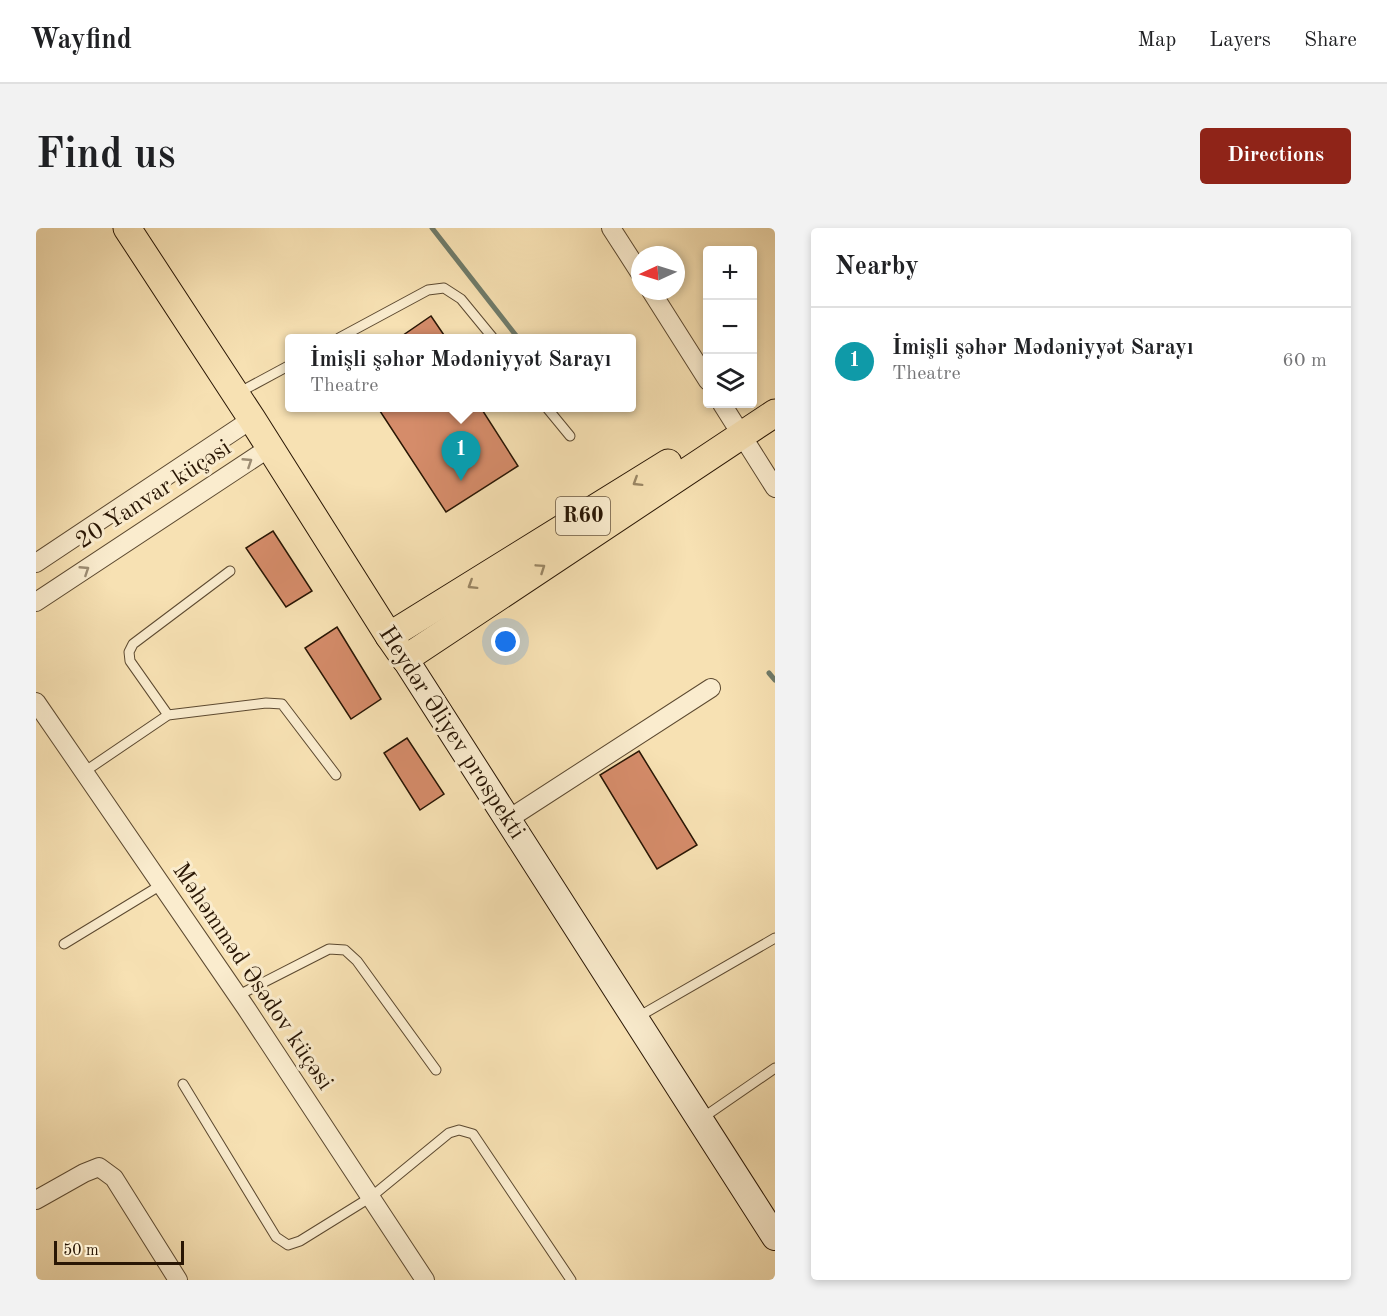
<!DOCTYPE html>
<html lang="en">
<head>
<meta charset="utf-8">
<style>
	body { margin:0; font-family:"Old Standard TT",serif; background:#f2f2f2; color:#202124 }
	.controls { position:absolute; right:18px; top:18px; display:grid; overflow:hidden; border-radius:6px; box-shadow:0 3px 9px #0003 }
	.controls button { width:54px; height:54px; display:grid; place-items:center; padding:0; border:0; border-bottom:2px solid #e0e0e0; background:#fff; color:#202124; font:30px sans-serif }
	.compass { position:absolute; left:595px; top:18px; width:54px; height:54px; border-radius:50%; background:#fff; box-shadow:0 3px 9px #0003; rotate:266deg }
	.scale { position:absolute; left:18px; bottom:15px; width:130px; box-sizing:border-box; padding-left:6px; border:3px solid #291604; border-top:0; font-size:16px; line-height:21px; white-space:nowrap; color:#291604; -webkit-text-stroke:4px #faecce; paint-order:stroke }
	.you { position:absolute; left:470px; top:414px; width:21px; height:21px; margin:-15px; border:4px solid #fff; border-radius:50%; background:#1a73e8; box-shadow:0 0 0 9px #1a73e833 }
	.badge { display:grid; place-items:center; width:39px; height:39px; border-radius:50%; background:#8f2418; color:#fff; font-size:20px; font-weight:700 }
	.pin { position:absolute; translate:-50% -50px; filter:drop-shadow(0 2px 3px #0008) }
	.pin::after { content:''; position:absolute; top:32px; width:21px; height:18px; background:inherit; clip-path:polygon(0 0,100% 0,50% 100%) }
	.popup { position:absolute; left:249px; top:106px; width:351px; height:78px; box-sizing:border-box; display:grid; place-content:center; border-radius:6px; background:#fff; filter:drop-shadow(0 2px 4px #0005); font-size:20px; white-space:nowrap; color:#757577 }
	.popup b { font-size:22px; color:#202124 }
	.popup::after { content:''; position:absolute; left:50%; top:100%; margin-left:-12px; border:12px solid transparent; border-top-color:#fff }
	.list { margin:0; padding:0; list-style:none }
	h2 { display:flex; justify-content:space-between; align-items:center; height:78px; margin:0; padding:0 24px; font-size:26px }
	h2 small { font-size:20px; font-weight:400; color:#757577 }
	.list li { display:grid; grid-template-columns:39px 1fr auto; gap:18px; align-items:center; box-sizing:border-box; height:108px; padding:0 24px; border-top:2px solid #e0e0e0 }
	.list b { display:block; font-size:22px; white-space:nowrap }
	.list p { margin:0; font-size:20px; white-space:nowrap; color:#757577 }
	.list em { font-size:20px; font-style:normal; color:#757577 }
	.icon { flex:none; width:33px; height:33px; fill:none; stroke:currentColor; stroke-width:2; stroke-linecap:round; stroke-linejoin:round }
	.map { position:relative; flex:none; width:739px; height:1052px; overflow:hidden; border-radius:6px }
	header { display:flex; align-items:center; gap:36px; box-sizing:border-box; height:84px; padding:0 30px; background:#fff; border-bottom:2px solid #e0e0e0 }
	header strong { font-size:28px }
	nav { display:flex; gap:33px; margin-inline-start:auto; font-size:21px }
	.intro { display:flex; align-items:center; justify-content:space-between; box-sizing:border-box; height:144px; padding:0 36px }
	h1 { margin:0; font-size:42px }
	.button { padding:15px 27px; border-radius:6px; background:#8f2418; color:#fff; font-size:21px; font-weight:700 }
	main { display:flex; gap:36px; padding:0 36px }
	aside { flex:1; background:#fff; border-radius:6px; box-shadow:0 3px 9px #0003 }
	.map>svg:first-child { display:block }
	.lines { fill:none; stroke-linecap:round; stroke-linejoin:round }
	.stream { stroke:#6f7b6a; stroke-width:5 }
	.building { fill:#d58c6a; stroke:#291604; stroke-width:1.5 }
	.lane-casing { stroke:#5c4930; stroke-width:11 }
	.street-casing { stroke:#5c4930; stroke-width:20 }
	.secondary-casing { stroke:#291604; stroke-width:28 }
	.primary-casing { stroke:#291604; stroke-width:29 }
	.lane { stroke:#faecce; stroke-width:9 }
	.street { stroke:#faecce; stroke-width:18 }
	.secondary { stroke:#faecce; stroke-width:26 }
	.primary { stroke:#f7e1b3; stroke-width:27 }
	.oneway { stroke:#9c8c73 }
	.oneway2 { stroke:#9a8664 }
	.labels { text-anchor:middle; dominant-baseline:central; stroke-width:6; stroke-linejoin:round; paint-order:stroke }
	.shield { fill:#faecce; stroke:#685641; stroke-width:1.5 }
	.shield-label { font-size:22px; font-weight:bold; fill:#291604 }
	.street-label { font-size:24px; fill:#291604; stroke:#faecce }
</style>
</head>
<body>
<header>
<strong>Wayfind</strong>
<nav><a>Map</a><a>Layers</a><a>Share</a></nav>
</header>
<div class="intro"><h1>Find us</h1><a class="button">Directions</a></div>
<main>
<div class="map">
<svg width="739" height="1052" viewBox="0 0 739 1052">
	<rect width="100%" height="100%" fill="#f7e1b3"/>
	<filter id="stains"><feTurbulence type="fractalNoise" baseFrequency=".00333" numOctaves="4"/><feColorMatrix values="0 0 0 0 .2 0 0 0 0 .09 0 0 0 0 .02 0 0 0 .5 -.17"/></filter>
	<radialGradient id="worn" r=".72"><stop offset=".6" stop-color="#630" stop-opacity="0"/><stop offset="1" stop-color="#630" stop-opacity=".3"/></radialGradient>
	<g class="lines">
		<g class="stream">
			<path d="M396 0 482 110"/>
			<path d="M733 445 739 452"/>
		</g>
	</g>
	<g class="building">
		<path d="M395 88 410 110H363Z"/>
		<path d="M342 180H445L482 238 410 284Z"/>
		<path d="M237 303 276 363 250 379 210 320Z"/>
		<path d="M301 399 345 471 315 491 269 420Z"/>
		<path d="M371 510 408 566 384 582 348 525Z"/>
		<path d="M603 523 661 617 621 641 564 547Z"/>
	</g>
	<g class="lines">
		<defs>
			<g id="lane">
				<path d="M303 110 392 62 408 60 425 71 457 110"/>
				<path d="M202 165 254 137"/>
				<path d="M511 180 534 208"/>
				<path d="M132 487 94 433 93 424 97 416 194 343"/>
				<path d="M48 544 132 487 230 475 246 476 300 547"/>
				<path d="M28 716 125 657"/>
				<path d="M201 768 293 721 309 722 321 733 400 842"/>
				<path d="M602 789 739 710"/>
				<path d="M147 856 240 1009 252 1017 264 1013 335 969 413 905 423 902 437 906 535 1052"/>
				<path d="M665 891 739 840"/>
			</g>
			<g id="street">
				<path d="M575 0 604 45"/>
				<path d="M615 63 672 153"/>
				<path d="M686 176 739 260"/>
				<path d="M0 335 216 191"/>
				<path d="M0 374 233 220"/>
				<path d="M0 474 210 780 389 1052"/>
				<path d="M471 592 675 460"/>
				<path d="M0 972 48 945 63 939 78 950 142 1052"/>
			</g>
			<path id="secondary" d="M369 431 739 1009"/>
			<g id="primary">
				<path d="M91 0 216 191 353 408 369 431 739 185"/>
				<path d="M353 408 632 235"/>
			</g>
		</defs>
		<use href="#lane" class="lane-casing"/>
		<use href="#street" class="street-casing"/>
		<use href="#secondary" class="secondary-casing"/>
		<use href="#primary" class="primary-casing"/>
		<use href="#lane" class="lane"/>
		<use href="#street" class="street"/>
		<use href="#secondary" class="secondary"/>
		<use href="#primary" class="primary"/>
	</g>
	<defs><path id="oneway-chevron" d="M-2-3.5L2.5 0L-2 3.5" fill="none" stroke-width="1.6" stroke-linecap="round" stroke-linejoin="round" transform="scale(1.5)"/></defs>
	<g class="oneway">
		<use href="#oneway-chevron" transform="translate(212 234) rotate(-33)"/>
		<use href="#oneway-chevron" transform="translate(49 342) rotate(-33)"/>
	</g>
	<g class="oneway2">
		<use href="#oneway-chevron" transform="translate(601 254) rotate(148)"/>
		<use href="#oneway-chevron" transform="translate(505 340) rotate(-34)"/>
		<use href="#oneway-chevron" transform="translate(436 357) rotate(148)"/>
	</g>
	<g class="labels">
		<rect class="shield" x="520" y="269" width="54" height="38" rx="4.5"/>
		<g class="shield-label">
			<text x="547" y="288">R60</text>
		</g>
		<g class="street-label">
			<text transform="translate(118 267) rotate(-33)">20 Yanvar küçəsi</text>
			<text transform="translate(415 505) rotate(57)">Heydər Əliyev prospekti</text>
			<text transform="translate(216 749) rotate(56)">Məhəmməd Əsədov küçəsi</text>
		</g>
	</g>
	<rect width="100%" height="100%" filter="url(#stains)"/>
	<rect width="100%" height="100%" fill="url(#worn)"/>
</svg>
<div class="controls">
<button>+</button>
<button>−</button>
<button><svg class="icon" aria-label="layers" viewBox="0 0 24 24"><path d="M12 4l9 5-9 5-9-5zM3 14l9 5 9-5"/></svg></button>
</div>
<svg class="compass" viewBox="-18 -18 36 36"><path d="M0-13l5 13h-10z" fill="#e53935"/><path d="M0 13l5-13h-10z" fill="#757577"/></svg>
<div class="scale">50 m</div>
<div class="you"></div>
<div class="pin badge" style="left:425px;top:253px;background:#0f9aa8">1</div>
<div class="popup"><b>İmişli şəhər Mədəniyyət Sarayı</b>Theatre</div>
</div>
<aside>
<h2>Nearby<small></small></h2>
<ul class="list">
<li><span class="badge" style="background:#0f9aa8">1</span><div><b>İmişli şəhər Mədəniyyət Sarayı</b><p>Theatre</p></div><em>60 m</em></li>
</ul>
</aside>
</main>
</body>
</html>
